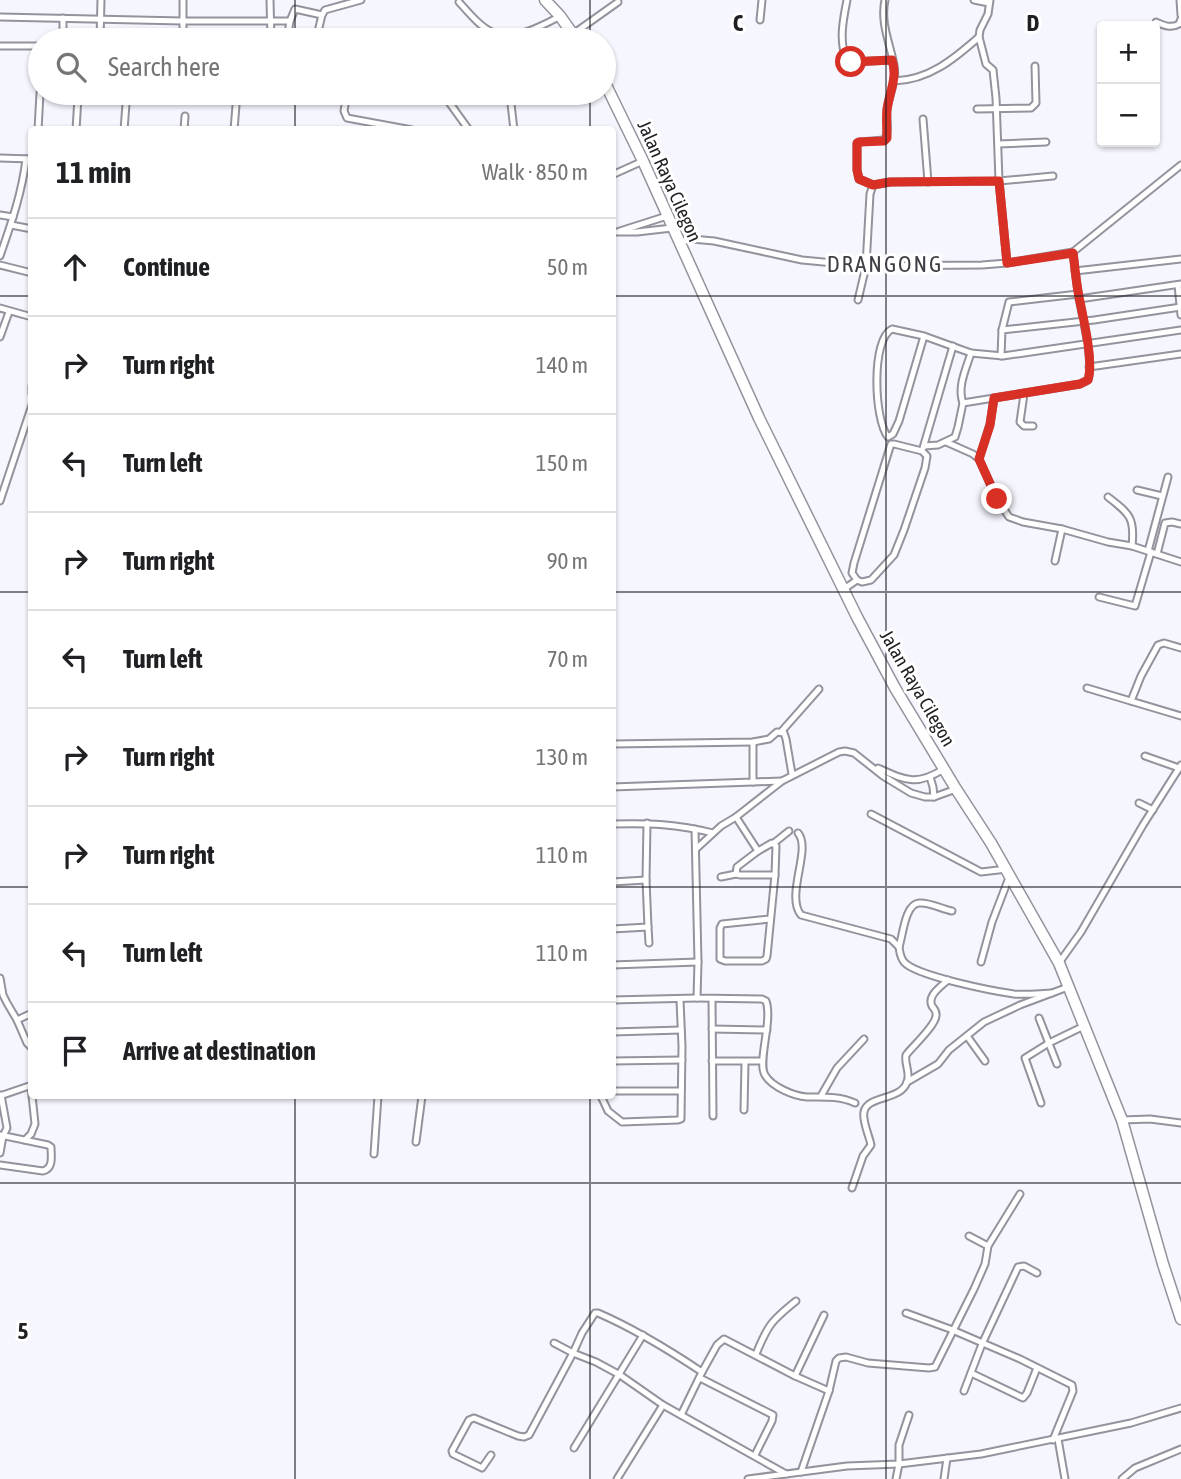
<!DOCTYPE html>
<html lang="en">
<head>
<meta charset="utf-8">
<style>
	body { margin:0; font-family:"Asap Condensed",sans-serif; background:#f6f6f6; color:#202124 }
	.controls { position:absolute; right:21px; top:21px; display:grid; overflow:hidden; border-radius:7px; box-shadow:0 2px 5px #0004 }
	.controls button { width:63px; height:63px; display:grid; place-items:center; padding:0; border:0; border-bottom:2px solid #e0e0e0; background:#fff; color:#202124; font:35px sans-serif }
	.stop { position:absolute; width:21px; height:21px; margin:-16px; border:5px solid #d93025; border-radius:50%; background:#fff }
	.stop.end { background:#d93025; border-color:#fff; box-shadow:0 2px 7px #0008 }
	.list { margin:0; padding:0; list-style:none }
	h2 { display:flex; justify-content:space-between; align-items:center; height:91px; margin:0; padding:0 28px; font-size:30px }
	h2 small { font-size:23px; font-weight:400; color:#757577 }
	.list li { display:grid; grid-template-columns:46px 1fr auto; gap:21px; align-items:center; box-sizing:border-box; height:98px; padding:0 28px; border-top:2px solid #e0e0e0 }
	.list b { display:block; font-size:26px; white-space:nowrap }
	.list em { font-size:23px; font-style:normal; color:#757577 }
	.icon { flex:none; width:38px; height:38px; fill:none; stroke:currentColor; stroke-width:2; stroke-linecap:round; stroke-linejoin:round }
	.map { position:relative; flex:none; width:1181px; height:1479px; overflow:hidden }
	.search { position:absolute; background:#fff; box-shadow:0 2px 5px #0004; left:28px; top:28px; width:588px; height:77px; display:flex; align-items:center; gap:18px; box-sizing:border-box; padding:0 24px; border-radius:38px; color:#757577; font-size:26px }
	.panel { position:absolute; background:#fff; box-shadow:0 2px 5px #0004; left:28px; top:126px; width:588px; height:973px; border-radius:7px }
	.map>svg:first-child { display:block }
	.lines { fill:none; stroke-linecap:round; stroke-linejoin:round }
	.street-casing { stroke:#93939d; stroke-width:9 }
	.highway-casing { stroke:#93939d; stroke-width:13 }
	.street { stroke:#fff; stroke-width:5 }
	.highway { stroke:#fff; stroke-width:10 }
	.route { stroke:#d93025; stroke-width:9 }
	.grid { fill:none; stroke:#1e1f22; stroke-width:2; stroke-opacity:0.55 }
	.labels { text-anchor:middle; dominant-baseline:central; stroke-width:6; stroke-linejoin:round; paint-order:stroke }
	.street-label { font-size:19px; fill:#1e1f22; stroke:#fff }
	.quarter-label { font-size:23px; letter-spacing:2px; fill:#3e3e46; stroke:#fff }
	.grid-label { font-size:23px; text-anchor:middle; font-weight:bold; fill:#1e1f22; stroke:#fff; stroke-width:6; stroke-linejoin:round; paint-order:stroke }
</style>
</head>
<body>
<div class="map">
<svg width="1181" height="1479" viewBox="0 0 1181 1479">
	<rect width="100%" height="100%" fill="#f6f6ff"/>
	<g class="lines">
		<defs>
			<g id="street">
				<path d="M183 0V40"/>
				<path d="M270 0 271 40"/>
				<path d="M847 0C843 20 839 40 846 59L851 62 892 60"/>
				<path d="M885 0C880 23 890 43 894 65 897 80 889 94 887 109 886 119 890 133 884 140L859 142 857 143V170L859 179 873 185 890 182 999 181 1053 176"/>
				<path d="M974 0 989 3"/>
				<path d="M990 0 988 14 980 30 979 37 986 64 993 70 996 98 999 181 1007 263"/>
				<path d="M1180 0 1181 15"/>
				<path d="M459 2C484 30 496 45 534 29 543 25 552 21 560 16"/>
				<path d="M0 17 183 21H290"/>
				<path d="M63 18V40"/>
				<path d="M760 20 762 0"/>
				<path d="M1156 22C1163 25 1171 29 1179 24L1181 19"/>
				<path d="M573 34 618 2"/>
				<path d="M100 40 101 0"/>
				<path d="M287 40 290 21 295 9 322 15"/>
				<path d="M316 40 322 15 325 10 361 0"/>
				<path d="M469 40 488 30"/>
				<path d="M0 46H40"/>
				<path d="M894 81C929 80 954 59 979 37"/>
				<path d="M347 93 344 111 347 118 412 130"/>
				<path d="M420 93 446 98 469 130"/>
				<path d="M511 104 514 130"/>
				<path d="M977 109 1031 108 1036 103 1035 66"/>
				<path d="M923 119 928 182"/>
				<path d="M38 130 40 93"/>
				<path d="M76 130 78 97"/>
				<path d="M124 130 126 104"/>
				<path d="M184 130 185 116"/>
				<path d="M234 130 237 93"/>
				<path d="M998 144 1046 142"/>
				<path d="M0 158 32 159"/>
				<path d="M612 175 643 161"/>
				<path d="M0 215 13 217"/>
				<path d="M11 225 32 229"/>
				<path d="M620 231 667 216"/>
				<path d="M612 232H637L672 228"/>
				<path d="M680 242 692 239 714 241 802 260 866 266 982 265 1007 263 1073 252 1181 165"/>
				<path d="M0 256C11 224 22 193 26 159"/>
				<path d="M0 265 32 273"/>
				<path d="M1075 271 1181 259"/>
				<path d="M1178 285 1181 315"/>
				<path d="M1079 299 1181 284"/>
				<path d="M858 300 866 266 870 194 873 185"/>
				<path d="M0 308 32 317"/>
				<path d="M1002 330 1009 302 1078 294"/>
				<path d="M924 336 899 421 893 434 888 437C874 420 871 339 892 329L924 336 971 353 1003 356 1181 330"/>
				<path d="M0 337 9 312"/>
				<path d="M1001 356 1002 330 1094 320 1181 307"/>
				<path d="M1089 367 1181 354"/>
				<path d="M32 386V394"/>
				<path d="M1024 394 1020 422 1024 426H1033"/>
				<path d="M994 398 990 424 979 459 997 499 1009 517 1023 522 1062 529 1108 542 1132 546 1181 562"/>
				<path d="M963 403C957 387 966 369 971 353"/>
				<path d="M946 442 973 454 979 459"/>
				<path d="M924 446 938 445 955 437 958 427 963 403 1080 384 1088 380C1094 361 1082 317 1079 297 1076 282 1075 267 1073 252"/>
				<path d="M923 448 953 346"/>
				<path d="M1137 490 1162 496"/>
				<path d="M1108 497C1130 514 1135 518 1132 546"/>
				<path d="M0 501 32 405"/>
				<path d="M1148 551 1168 477"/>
				<path d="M1157 554 1165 523 1172 522 1181 524"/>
				<path d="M1055 561 1062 529"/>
				<path d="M844 589 857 580 862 582 871 580 894 555 904 530 925 468 927 456 922 451 894 444H891L890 447 854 563 852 573 857 580"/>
				<path d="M1099 597 1135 606 1151 552"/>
				<path d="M1087 688 1181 716"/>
				<path d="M1131 701 1141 676 1158 645 1164 643 1181 648"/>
				<path d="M781 732 819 689"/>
				<path d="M612 744 753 742 769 739 777 732 784 733 786 739 792 774"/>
				<path d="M1145 756 1179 768"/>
				<path d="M878 768C907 781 916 786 944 769"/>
				<path d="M930 777 933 787 934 797"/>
				<path d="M753 782 782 781"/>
				<path d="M612 787 753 782V742"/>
				<path d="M1139 803 1153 810"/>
				<path d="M871 814 981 872 1007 869"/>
				<path d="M736 817 758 851 772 843 776 846 775 875 767 956 766 959 762 961H725L720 959V928L722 924 770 919"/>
				<path d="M612 824C650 823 676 824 713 833"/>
				<path d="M695 829 698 962 697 998 762 999 766 1001C773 1021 757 1062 765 1075 772 1087 794 1096 807 1097 824 1097 840 1096 855 1103"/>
				<path d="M798 833C812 849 785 895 801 915L891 939 899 947C900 953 900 957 904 962 916 976 993 991 1014 994 1026 995 1039 994 1052 993"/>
				<path d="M774 843 789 831"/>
				<path d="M696 849 721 826 736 817 782 781 839 752 845 751 854 753 883 776 911 793 925 797H934L956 789"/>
				<path d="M758 851 737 867 736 874 740 875H775"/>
				<path d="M721 877 736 874"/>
				<path d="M612 882 646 880"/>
				<path d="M648 927 649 943"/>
				<path d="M612 929 648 927 646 880 647 823"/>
				<path d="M899 947C903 935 905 904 919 903 930 902 941 909 952 911"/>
				<path d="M981 962 992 922 1010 875"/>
				<path d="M1059 963 1081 932 1143 825 1181 765"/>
				<path d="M612 965 698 962"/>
				<path d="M0 978 3 995 7 1003 17 1020 27 1043 32 1048"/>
				<path d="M712 999 713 1116"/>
				<path d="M612 1000 697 998"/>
				<path d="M1039 1018 1057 1064"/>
				<path d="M17 1020 32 1013"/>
				<path d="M712 1029 767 1030"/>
				<path d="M612 1032 681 1030"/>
				<path d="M967 1036 985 1061"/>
				<path d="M612 1061 682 1060"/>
				<path d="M712 1061H762"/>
				<path d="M907 1082 938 1064 949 1050 984 1022 1020 1005 1068 987"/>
				<path d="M612 1091H681"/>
				<path d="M0 1096 32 1085"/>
				<path d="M601 1096 608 1111 622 1122 678 1120 681 1119 682 1046 680 1000"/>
				<path d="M821 1096 837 1068 864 1039"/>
				<path d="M1041 1103 1025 1058 1049 1043 1084 1026"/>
				<path d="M744 1110 745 1062"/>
				<path d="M1122 1120 1150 1119 1181 1123"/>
				<path d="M0 1135 48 1145 51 1147C51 1156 54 1168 43 1171L0 1165"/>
				<path d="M25 1140 31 1134 35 1124 31 1086"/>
				<path d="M416 1142 422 1096"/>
				<path d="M0 1153 3 1136 7 1128 1 1095"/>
				<path d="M374 1154 378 1096"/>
				<path d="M852 1188 863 1156 871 1145C869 1135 862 1121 864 1112 867 1095 901 1101 907 1082 911 1073 904 1064 906 1055 913 1046 935 1026 936 1016 937 1011 934 1009 932 1006 927 996 940 987 948 980"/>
				<path d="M969 1236 988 1246"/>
				<path d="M906 1313 950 1329 1020 1359 1072 1385 1073 1391 1053 1440"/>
				<path d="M554 1343 573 1353 582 1333 595 1313H598C635 1329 669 1350 702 1372L681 1415"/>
				<path d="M756 1354C768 1325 771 1321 796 1301"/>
				<path d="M702 1372 717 1345 724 1339 795 1376 829 1391"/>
				<path d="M971 1373 1023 1398 1027 1393 1037 1368"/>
				<path d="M795 1376 824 1315"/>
				<path d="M700 1378 773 1415 772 1421 755 1455"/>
				<path d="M964 1391 982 1344 1018 1267 1024 1266 1037 1273"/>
				<path d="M1058 1439 1065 1479"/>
				<path d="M574 1448 643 1335"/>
				<path d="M491 1455 482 1468 453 1454 452 1451 469 1420 474 1418 518 1436 524 1437 529 1435 573 1353 596 1362 620 1375 663 1405 786 1474"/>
				<path d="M801 1472 829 1391 836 1361 839 1358 846 1357 868 1363 929 1368 935 1367 974 1289 985 1264 988 1246 1020 1194"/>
				<path d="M617 1479 663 1405"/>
				<path d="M748 1479 847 1466 899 1464 981 1454 1131 1423 1181 1408"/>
				<path d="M896 1479 899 1464V1445L909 1415"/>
				<path d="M944 1479 947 1458"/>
				<path d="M1122 1479 1135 1468 1181 1449"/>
			</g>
			<g id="highway">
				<path d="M545 0 560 16 577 40"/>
				<path d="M604 81 643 161 759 418 857 617 895 688 956 789 991 843 1059 963 1122 1120 1163 1264 1181 1319"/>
			</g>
		</defs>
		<use href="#street" class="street-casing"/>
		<use href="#highway" class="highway-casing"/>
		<use href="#street" class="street"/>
		<use href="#highway" class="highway"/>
	</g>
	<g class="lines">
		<path class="route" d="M851 62 892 60C898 78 889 93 887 110 886 119 887 129 887 138L884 141 859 142 857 143V170L859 179 873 185 890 182 999 181 1007 263 1073 253C1075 267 1076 282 1079 297 1083 317 1094 361 1088 380L1080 384 994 398 990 425 979 459 997 499"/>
	</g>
	<path class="grid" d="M295 0V40M590 0V40M886 0V1479M295 93V130M590 93V130M0 296H32M612 296H1181M0 592H32M612 592H1181M0 887H32M612 887H1181M295 1096V1479M590 1096V1479M0 1183H1181"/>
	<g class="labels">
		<g class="street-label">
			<text transform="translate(670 181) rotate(66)">Jalan Raya Cilegon</text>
			<text transform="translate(918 688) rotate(60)">Jalan Raya Cilegon</text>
		</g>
		<g class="quarter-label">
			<text x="885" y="264">DRANGONG</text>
		</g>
	</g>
	<g class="grid-label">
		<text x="738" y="31">C</text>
		<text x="1033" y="31">D</text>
		<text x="23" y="1339">5</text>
	</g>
</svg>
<div class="controls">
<button>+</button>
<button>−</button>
</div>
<div class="stop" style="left:851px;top:62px"></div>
<div class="stop end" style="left:997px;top:499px"></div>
<div class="search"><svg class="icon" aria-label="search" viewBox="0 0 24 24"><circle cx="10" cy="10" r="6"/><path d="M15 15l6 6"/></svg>Search here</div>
<section class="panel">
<h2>11 min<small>Walk · 850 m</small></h2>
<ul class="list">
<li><svg class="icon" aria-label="ahead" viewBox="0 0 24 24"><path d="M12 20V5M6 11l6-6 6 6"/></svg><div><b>Continue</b></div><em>50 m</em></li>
<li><svg class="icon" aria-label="right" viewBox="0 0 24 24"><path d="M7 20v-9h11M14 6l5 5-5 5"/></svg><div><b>Turn right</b></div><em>140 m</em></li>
<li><svg class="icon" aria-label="left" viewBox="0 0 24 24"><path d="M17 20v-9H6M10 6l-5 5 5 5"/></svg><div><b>Turn left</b></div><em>150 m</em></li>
<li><svg class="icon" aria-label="right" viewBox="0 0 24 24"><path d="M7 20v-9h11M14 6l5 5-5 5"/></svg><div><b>Turn right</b></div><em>90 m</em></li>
<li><svg class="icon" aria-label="left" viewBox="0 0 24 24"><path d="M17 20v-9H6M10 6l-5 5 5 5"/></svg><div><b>Turn left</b></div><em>70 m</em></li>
<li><svg class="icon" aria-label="right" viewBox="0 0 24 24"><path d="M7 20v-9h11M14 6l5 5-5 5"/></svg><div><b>Turn right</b></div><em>130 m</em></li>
<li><svg class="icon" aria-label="right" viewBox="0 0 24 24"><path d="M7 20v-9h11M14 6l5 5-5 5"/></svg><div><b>Turn right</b></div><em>110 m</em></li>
<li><svg class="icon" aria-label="left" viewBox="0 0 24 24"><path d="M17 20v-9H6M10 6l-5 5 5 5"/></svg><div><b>Turn left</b></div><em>110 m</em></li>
<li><svg class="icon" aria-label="arrive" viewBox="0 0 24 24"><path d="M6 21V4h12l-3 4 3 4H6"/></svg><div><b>Arrive at destination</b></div></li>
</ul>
</section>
</div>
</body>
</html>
